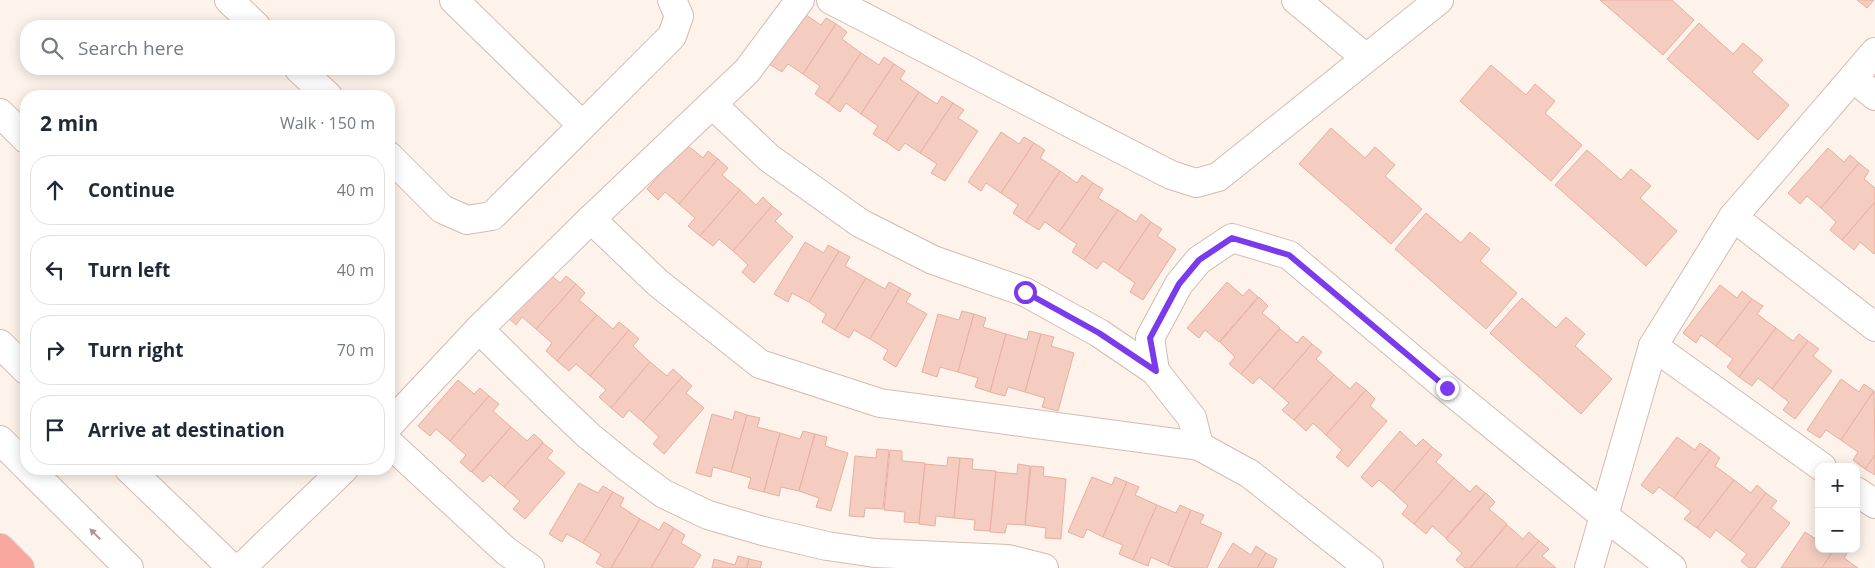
<!DOCTYPE html>
<html lang="en">
<head>
<meta charset="utf-8">
<style>
	body { margin:0; font-family:"Open Sans",sans-serif; background:#f6f6f7; color:#1f2937 }
	.controls { position:absolute; right:15px; bottom:15px; display:grid; overflow:hidden; border-radius:10px; box-shadow:0 2px 12px #0003 }
	.controls button { width:45px; height:45px; display:grid; place-items:center; padding:0; border:0; border-bottom:1px solid #e0e1e3; background:#fff; color:#1f2937; font:25px sans-serif }
	.stop { position:absolute; width:15px; height:15px; margin:-11px; border:4px solid #7c3aed; border-radius:50%; background:#fff }
	.stop.end { background:#7c3aed; border-color:#fff; box-shadow:0 1px 5px #0008 }
	.list { margin:0; padding:0; list-style:none }
	h2 { display:flex; justify-content:space-between; align-items:center; height:65px; margin:0; padding:0 20px; font-size:21px }
	h2 small { font-size:16px; font-weight:400; color:#747a83 }
	.list li { display:grid; grid-template-columns:32px 1fr auto; gap:15px; align-items:center; box-sizing:border-box; height:70px; margin:0 10px 10px; padding:0 10px; border:1px solid #e0e1e3; border-radius:20px }
	.list b { display:block; font-size:19px; white-space:nowrap }
	.list em { font-size:16px; font-style:normal; color:#747a83 }
	.icon { flex:none; width:28px; height:28px; fill:none; stroke:currentColor; stroke-width:2; stroke-linecap:round; stroke-linejoin:round }
	.map { position:relative; flex:none; width:1875px; height:568px; overflow:hidden }
	.search { position:absolute; background:#fff; box-shadow:0 2px 12px #0003; left:20px; top:20px; width:375px; height:55px; display:flex; align-items:center; gap:12px; box-sizing:border-box; padding:0 18px; border-radius:20px; color:#747a83; font-size:19px }
	.panel { position:absolute; background:#fff; box-shadow:0 2px 12px #0003; left:20px; top:90px; width:375px; height:385px; border-radius:20px }
	.map>svg:first-child { display:block }
	.building { fill:#f4ccc0; stroke:#e8afa0 }
	.lines { fill:none; stroke-linecap:round; stroke-linejoin:round }
	.minor-casing { stroke:#d4bbb1; stroke-width:30 }
	.highway-casing { stroke:#dacfcd; stroke-width:30 }
	.minor { stroke:#fff; stroke-width:28 }
	.highway { stroke:#faa79f; stroke-width:28 }
	.oneway { fill:#af9893 }
	.route { stroke:#7c3aed; stroke-width:6 }
</style>
</head>
<body>
<div class="map">
<svg width="1875" height="568" viewBox="0 0 1875 568">
	<rect width="100%" height="100%" fill="#fdf3ea"/>
	<g class="building">
		<path d="M1600 0H1672L1694 20 1663 55Z"/>
		<path d="M1857 0H1874L1867 8Z"/>
		<path d="M803 13 821 25 826 18 836 24 803 74 788 64 782 72 769 64Z"/>
		<path d="M1699 23 1733 54 1743 43 1763 60 1752 72 1789 105 1758 140 1667 59Z"/>
		<path d="M836 24 847 32 842 39 861 53 828 103 815 94 820 86 803 74Z"/>
		<path d="M861 53 879 65 884 57 894 64 861 114 846 103 840 112 828 103Z"/>
		<path d="M894 64 905 71 900 79 919 92 886 142 873 134 878 126 861 114Z"/>
		<path d="M1491 65 1526 95 1535 84 1555 101 1545 113 1582 145 1551 181 1460 101Z"/>
		<path d="M919 92 937 104 942 96 953 103 920 153 905 143 899 151 886 142Z"/>
		<path d="M953 103 964 110 958 118 978 131 945 181 931 173 937 164 920 153Z"/>
		<path d="M1331 128 1365 158 1375 147 1395 165 1385 176 1422 209 1391 244 1299 164Z"/>
		<path d="M1001 132 1019 144 1024 137 1034 143 1001 193 986 183 981 191 968 182Z"/>
		<path d="M1034 143 1045 150 1040 158 1060 171 1026 222 1013 213 1018 205 1001 193Z"/>
		<path d="M686 144 703 158 708 151 718 159 679 204 665 192 658 200 647 189Z"/>
		<path d="M1828 148 1844 162 1850 155 1859 163 1821 208 1807 196 1800 204 1788 193Z"/>
		<path d="M1587 150 1621 180 1631 169 1651 186 1640 198 1677 231 1646 266 1555 185Z"/>
		<path d="M718 159 728 168 722 175 740 190 700 236 688 226 695 218 679 204Z"/>
		<path d="M1859 163 1869 171 1864 179 1875 188V202L1842 240 1830 230 1836 222 1821 208Z"/>
		<path d="M1060 171 1077 183 1082 175 1093 183 1059 232 1045 222 1039 230 1026 222Z"/>
		<path d="M1093 183 1103 189 1098 198 1118 210 1084 260 1072 252 1077 244 1059 232Z"/>
		<path d="M740 190 756 205 763 197 772 206 733 251 719 239 713 246 700 236Z"/>
		<path d="M1875 202V253L1874 254 1860 242 1854 250 1842 240Z"/>
		<path d="M772 206 782 214 775 221 793 237 754 283 742 272 748 265 733 251Z"/>
		<path d="M1118 210 1136 222 1141 214 1151 222 1118 271 1103 261 1097 269 1084 260Z"/>
		<path d="M1426 213 1461 243 1470 232 1490 249 1480 261 1517 293 1486 329 1395 249Z"/>
		<path d="M1151 222 1162 229 1157 236 1176 249 1143 300 1130 292 1135 283 1118 271Z"/>
		<path d="M805 242 824 253 828 245 839 251 809 302 792 293 788 302 774 294Z"/>
		<path d="M839 251 850 257 845 266 866 278 835 330 822 322 826 314 809 302Z"/>
		<path d="M544 269 560 283 566 276 576 284 536 329 522 317 516 325 504 314Z"/>
		<path d="M866 278 885 289 889 282 900 288 870 339 854 330 849 338 835 330Z"/>
		<path d="M1227 282 1243 296 1249 289 1258 297 1219 342 1205 330 1199 338 1187 328Z"/>
		<path d="M576 284 585 293 579 300 597 315 557 361 546 351 552 343 536 329Z"/>
		<path d="M1720 285 1737 298 1742 291 1752 299 1716 346 1701 335 1696 343 1683 333Z"/>
		<path d="M900 288 911 294 906 302 927 314 896 367 883 359 888 350 870 339Z"/>
		<path d="M1259 297 1268 306 1262 313 1280 328 1241 374 1229 364 1235 357 1220 342Z"/>
		<path d="M1522 298 1556 328 1566 317 1585 334 1575 346 1612 379 1581 414 1490 333Z"/>
		<path d="M1752 299 1763 306 1757 314 1776 328 1739 377 1727 367 1733 359 1716 346Z"/>
		<path d="M962 311 974 314 958 372 940 367 937 377 922 372 938 314 959 320Z"/>
		<path d="M974 314 986 318 983 327 1006 334 990 392 975 387 978 378 958 372Z"/>
		<path d="M597 315 613 329 619 322 629 330 590 376 576 364 569 371 557 361Z"/>
		<path d="M1776 328 1793 341 1799 334 1808 341 1772 389 1758 378 1752 386 1739 377Z"/>
		<path d="M1280 329 1297 343 1303 336 1312 344 1273 389 1259 377 1253 384 1241 374Z"/>
		<path d="M629 330 639 339 633 346 650 362 611 408 599 397 606 390 590 376Z"/>
		<path d="M1029 331 1041 334 1025 392 1008 387 1005 396 990 392 1006 334 1027 340Z"/>
		<path d="M1041 334 1054 337 1051 346 1074 353 1058 411 1042 407 1045 398 1025 392Z"/>
		<path d="M1808 341 1819 349 1813 356 1832 371 1795 419 1783 410 1789 402 1772 389Z"/>
		<path d="M1312 344 1322 352 1316 359 1334 375 1294 420 1282 410 1289 403 1273 389Z"/>
		<path d="M650 362 667 376 673 369 682 377 643 422 629 410 623 418 611 408Z"/>
		<path d="M1334 375 1350 389 1356 382 1366 390 1326 435 1313 423 1306 431 1294 420Z"/>
		<path d="M682 377 692 386 686 393 704 408 664 454 653 444 659 437 643 422Z"/>
		<path d="M1841 379 1859 392 1864 384 1874 391 1841 440 1826 430 1820 438 1807 430Z"/>
		<path d="M458 380 474 394 480 388 489 396 450 441 436 429 430 436 418 426Z"/>
		<path d="M1366 390 1375 399 1370 406 1387 421 1348 467 1336 457 1342 450 1326 435Z"/>
		<path d="M1874 391 1875 455 1865 469 1853 460 1858 452 1841 440Z"/>
		<path d="M489 396 499 404 493 411 511 427 471 472 460 462 466 455 450 441Z"/>
		<path d="M735 411 747 415 731 472 713 467 711 477 696 473 712 414 733 420Z"/>
		<path d="M747 415 760 418 757 427 780 433 764 492 748 488 751 478 731 472Z"/>
		<path d="M511 427 527 441 534 434 543 442 504 487 490 475 483 482 472 472Z"/>
		<path d="M803 431 815 434 799 491 781 487 779 496 764 492 780 433 800 439Z"/>
		<path d="M1400 431 1416 446 1423 439 1432 447 1393 492 1379 480 1372 487 1361 477Z"/>
		<path d="M815 434 827 437 825 446 848 453 831 511 816 507 819 498 799 491Z"/>
		<path d="M1677 437 1695 450 1700 443 1710 450 1674 498 1659 487 1653 494 1641 485Z"/>
		<path d="M543 443 553 451 547 458 565 473 525 519 513 509 520 501 504 487Z"/>
		<path d="M1432 447 1442 455 1436 462 1454 478 1414 524 1402 514 1408 506 1393 492Z"/>
		<path d="M877 449 889 450 883 509 865 508 864 517 849 516 855 456 876 458Z"/>
		<path d="M890 450 902 451V461L925 463 919 523 904 522 905 512 884 510Z"/>
		<path d="M1710 450 1720 458 1715 466 1734 480 1697 528 1684 519 1691 511 1674 498Z"/>
		<path d="M1875 455V475L1865 469Z"/>
		<path d="M948 457 960 458 954 518 936 516 935 526 919 524 925 464 947 466Z"/>
		<path d="M960 458 973 459 972 469 996 471 990 531 974 530 975 520 954 518Z"/>
		<path d="M1018 464 1030 466 1025 525 1007 524 1005 533 990 532 996 472 1017 474Z"/>
		<path d="M1031 466 1044 467 1043 476 1066 479 1061 539 1045 538 1046 528 1025 525Z"/>
		<path d="M1092 477 1112 485 1115 477 1127 482 1103 537 1087 529 1083 538 1068 532Z"/>
		<path d="M1454 478 1470 492 1476 485 1485 493 1446 538 1432 526 1426 534 1414 524Z"/>
		<path d="M1734 480 1751 493 1757 485 1766 493 1730 541 1716 530 1710 538 1697 528Z"/>
		<path d="M1127 482 1139 487 1135 495 1157 505 1133 560 1119 554 1123 545 1103 537Z"/>
		<path d="M579 483 598 493 603 486 613 492 583 543 567 534 562 542 549 534Z"/>
		<path d="M613 492 624 498 620 506 640 519 611 568H605L596 563 601 554 583 543Z"/>
		<path d="M1486 493 1495 502 1489 509 1507 524 1470 568H1465L1456 560 1462 553 1446 539Z"/>
		<path d="M1766 493 1777 501 1771 508 1790 523 1755 568H1749L1741 561 1747 554 1730 541Z"/>
		<path d="M1157 505 1176 513 1180 505 1191 510 1168 565 1151 557 1148 566 1133 560Z"/>
		<path d="M1191 510 1204 515 1200 523 1222 533 1207 568H1176L1168 565Z"/>
		<path d="M640 519 659 530 664 522 674 528 651 568H611Z"/>
		<path d="M1507 525 1523 539 1529 532 1539 541 1515 568H1470Z"/>
		<path d="M674 528 685 535 681 543 701 555 693 568H651Z"/>
		<path d="M1805 532 1819 541V549H1834L1822 568H1781Z"/>
		<path d="M1539 541 1549 549 1542 556 1556 568H1515Z"/>
		<path d="M1233 543 1251 555 1256 546 1266 553 1257 568H1218Z"/>
		<path d="M1834 549 1849 550 1844 558 1858 568H1822Z"/>
		<path d="M1266 553 1277 559 1273 568H1257Z"/>
		<path d="M738 556 749 559 747 568H712L714 559 735 565Z"/>
		<path d="M749 559 762 562 760 568H747Z"/>
	</g>
	<g class="lines">
		<defs>
			<g id="minor">
				<path d="M229 0 256 26"/>
				<path d="M454 0 582 125"/>
				<path d="M831 0 1171 175 1196 183 1218 177 1439 0"/>
				<path d="M1296 0 1366 58"/>
				<path d="M299 69 328 96"/>
				<path d="M1853 78 1875 96"/>
				<path d="M712 104 769 158 860 223 933 260 1025 292 1099 333 1155 371 1192 418 1199 446"/>
				<path d="M0 113 26 139"/>
				<path d="M389 156 442 209 467 220 492 216 672 36 679 16 672 0"/>
				<path d="M1733 217 1875 327"/>
				<path d="M591 219 658 283 760 364 880 403 1199 446 1250 474 1369 568"/>
				<path d="M479 329 552 401 589 436 627 467 664 494 708 515 763 531 827 546 875 553 1008 559 1044 568"/>
				<path d="M0 344 26 370"/>
				<path d="M1653 346 1822 467"/>
				<path d="M1155 371 1150 338 1179 284 1199 260 1232 238 1289 255 1447 388 1603 515 1672 568"/>
				<path d="M389 425 479 329 591 219 747 71 800 0"/>
				<path d="M0 440 26 466"/>
				<path d="M389 443 506 551 530 568"/>
				<path d="M29 469 129 568"/>
				<path d="M129 469 232 568"/>
				<path d="M1856 491 1875 504"/>
				<path d="M241 568 344 469"/>
				<path d="M1589 568 1653 346 1733 217 1875 52"/>
			</g>
			<path id="highway" d="M0 548 20 568"/>
		</defs>
		<use href="#minor" class="minor-casing"/>
		<use href="#highway" class="highway-casing"/>
		<use href="#minor" class="minor"/>
		<use href="#highway" class="highway"/>
	</g>
	<defs><path id="oneway-solid" d="M-6-.8H1V-3.2L6.5 0L1 3.2V.8H-6Z" transform="scale(1.25)"/></defs>
	<use class="oneway" href="#oneway-solid" transform="translate(95 534) rotate(-135)"/>
	<g class="lines">
		<path class="route" d="M1025 292 1099 333 1156 371 1150 338 1179 284 1199 260 1232 238 1289 255 1447 388"/>
	</g>
</svg>
<div class="controls">
<button>+</button>
<button>−</button>
</div>
<div class="stop" style="left:1025px;top:292px"></div>
<div class="stop end" style="left:1447px;top:388px"></div>
<div class="search"><svg class="icon" aria-label="search" viewBox="0 0 24 24"><circle cx="10" cy="10" r="6"/><path d="M15 15l6 6"/></svg>Search here</div>
<section class="panel">
<h2>2 min<small>Walk · 150 m</small></h2>
<ul class="list">
<li><svg class="icon" aria-label="ahead" viewBox="0 0 24 24"><path d="M12 20V5M6 11l6-6 6 6"/></svg><div><b>Continue</b></div><em>40 m</em></li>
<li><svg class="icon" aria-label="left" viewBox="0 0 24 24"><path d="M17 20v-9H6M10 6l-5 5 5 5"/></svg><div><b>Turn left</b></div><em>40 m</em></li>
<li><svg class="icon" aria-label="right" viewBox="0 0 24 24"><path d="M7 20v-9h11M14 6l5 5-5 5"/></svg><div><b>Turn right</b></div><em>70 m</em></li>
<li><svg class="icon" aria-label="arrive" viewBox="0 0 24 24"><path d="M6 21V4h12l-3 4 3 4H6"/></svg><div><b>Arrive at destination</b></div></li>
</ul>
</section>
</div>
</body>
</html>
